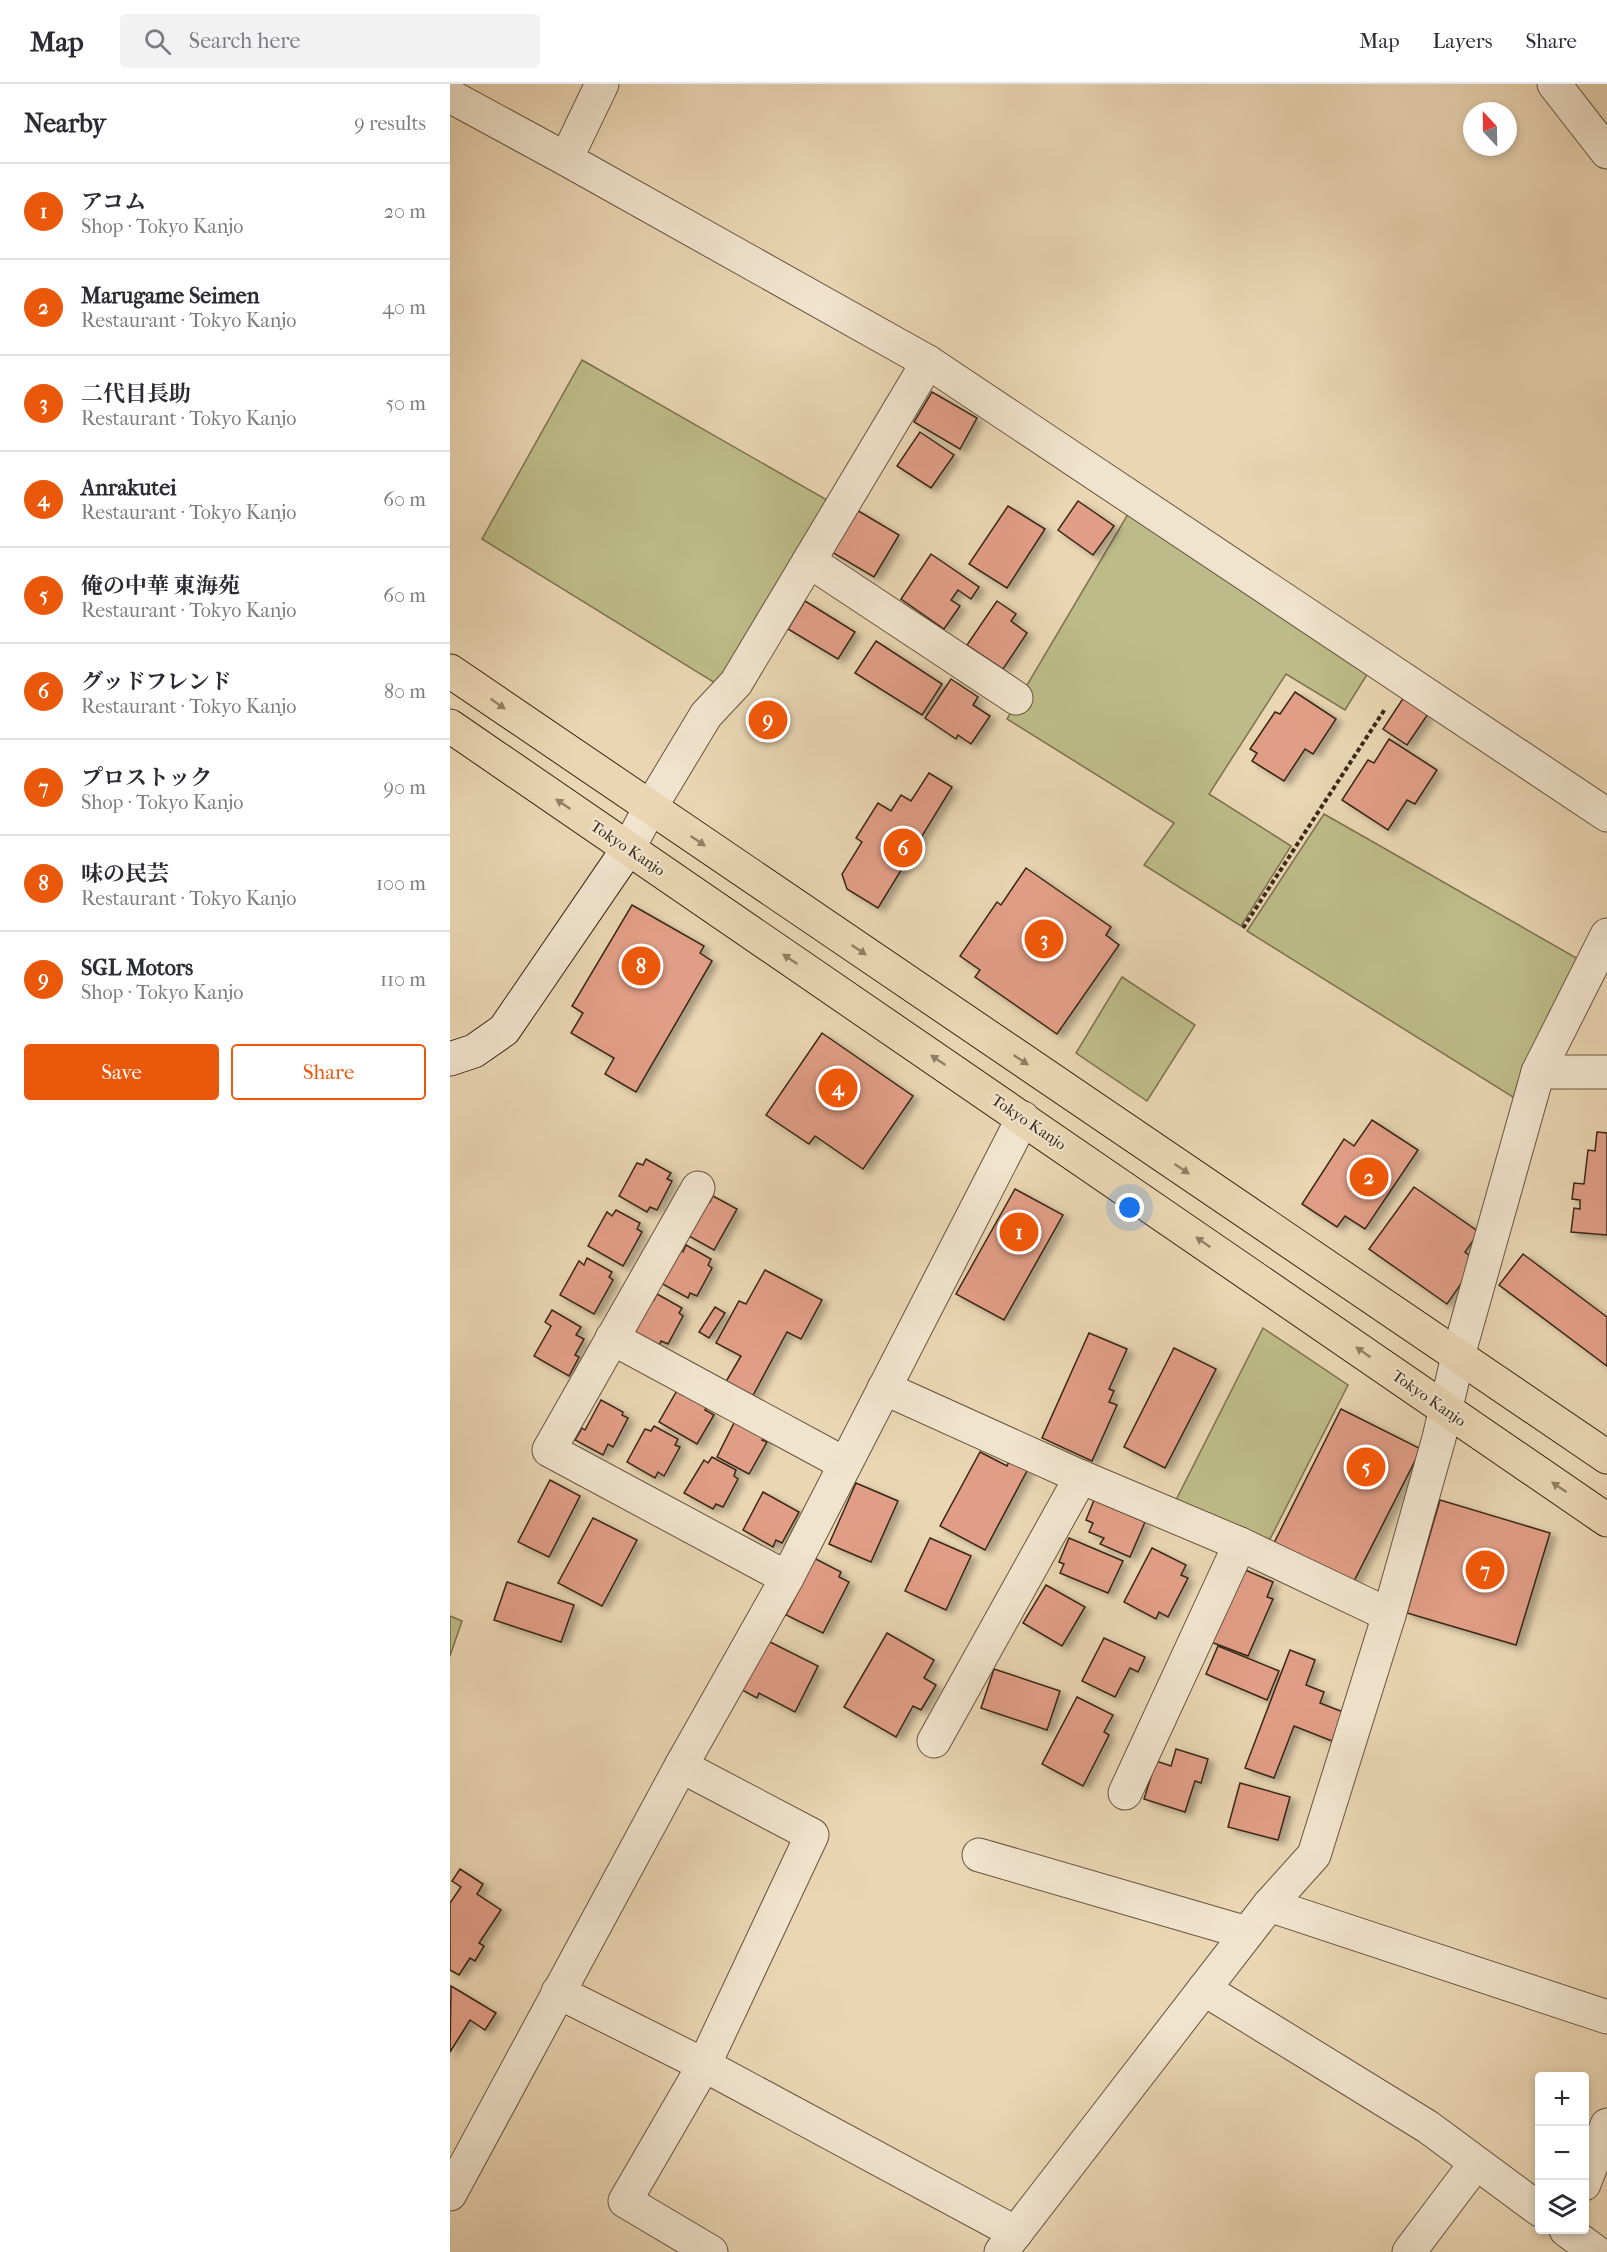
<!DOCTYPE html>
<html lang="en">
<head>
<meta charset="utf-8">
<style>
	body { margin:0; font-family:"IM FELL French Canon","Noto Serif JP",serif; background:#f2f2f3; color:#2b2b33 }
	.controls { position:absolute; right:18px; bottom:18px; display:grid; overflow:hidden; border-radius:6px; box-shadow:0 3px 9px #0003 }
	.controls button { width:54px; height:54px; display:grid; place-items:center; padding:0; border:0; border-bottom:2px solid #e1e1e2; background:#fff; color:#2b2b33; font:30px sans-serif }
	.compass { position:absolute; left:1013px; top:18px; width:54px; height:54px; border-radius:50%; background:#fff; box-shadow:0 3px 9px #0003; rotate:338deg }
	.you { position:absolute; left:680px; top:1124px; width:21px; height:21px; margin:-15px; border:4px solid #fff; border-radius:50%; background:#1a73e8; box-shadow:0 0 0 9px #1a73e833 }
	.badge { display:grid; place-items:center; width:39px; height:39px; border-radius:50%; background:#ea580c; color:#fff; font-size:20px; font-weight:700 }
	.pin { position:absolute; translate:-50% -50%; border:3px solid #fff; box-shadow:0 2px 6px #0006 }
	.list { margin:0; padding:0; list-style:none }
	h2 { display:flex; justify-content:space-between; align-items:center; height:78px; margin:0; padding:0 24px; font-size:26px }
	h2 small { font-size:20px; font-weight:400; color:#7c7c81 }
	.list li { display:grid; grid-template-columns:39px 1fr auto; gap:18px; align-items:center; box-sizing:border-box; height:96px; padding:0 24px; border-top:2px solid #e1e1e2 }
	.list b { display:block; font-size:22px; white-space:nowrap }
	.list p { margin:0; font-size:20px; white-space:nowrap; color:#7c7c81 }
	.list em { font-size:20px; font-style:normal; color:#7c7c81 }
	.actions { display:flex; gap:12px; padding:18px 24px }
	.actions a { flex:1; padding:14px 0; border:2px solid #ea580c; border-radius:6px; text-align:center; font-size:21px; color:#ea580c }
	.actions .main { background:#ea580c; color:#fff }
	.icon { flex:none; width:33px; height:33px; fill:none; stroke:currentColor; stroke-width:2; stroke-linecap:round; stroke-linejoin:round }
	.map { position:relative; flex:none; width:1157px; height:2168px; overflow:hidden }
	header { display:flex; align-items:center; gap:36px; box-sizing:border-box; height:84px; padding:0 30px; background:#fff; border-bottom:2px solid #e1e1e2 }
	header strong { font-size:28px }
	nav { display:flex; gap:33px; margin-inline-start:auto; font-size:21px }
	.search { width:420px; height:54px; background:#f2f2f3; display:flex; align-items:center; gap:15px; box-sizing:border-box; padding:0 21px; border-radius:6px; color:#7c7c81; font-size:22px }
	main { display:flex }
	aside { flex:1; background:#fff }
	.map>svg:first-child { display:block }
	.green { fill:#bdbc88; stroke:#7c7250; stroke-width:1.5 }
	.building { fill:#e19e86; stroke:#3a2817; stroke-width:1.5; filter:url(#shadow) }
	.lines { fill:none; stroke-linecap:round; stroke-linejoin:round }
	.street-casing { stroke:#66543e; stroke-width:35 }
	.secondary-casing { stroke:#3a2817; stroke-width:35 }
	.highway-casing { stroke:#3a2817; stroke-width:35 }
	.path { stroke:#3a2817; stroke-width:4; stroke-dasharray:4.5 3; stroke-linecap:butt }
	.street { stroke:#f1e4ce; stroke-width:33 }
	.secondary { stroke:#f1e4ce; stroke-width:33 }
	.highway { stroke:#ead6b3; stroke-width:33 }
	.oneway { fill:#927f65 }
	.labels { text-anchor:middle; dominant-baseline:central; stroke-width:4.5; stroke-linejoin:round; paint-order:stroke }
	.street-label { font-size:16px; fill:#3a2817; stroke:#f1e4ce }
</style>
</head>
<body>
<header>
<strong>Map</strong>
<div class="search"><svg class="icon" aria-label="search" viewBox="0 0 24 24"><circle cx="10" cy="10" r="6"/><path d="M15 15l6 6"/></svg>Search here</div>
<nav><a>Map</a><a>Layers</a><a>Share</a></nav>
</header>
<main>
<aside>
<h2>Nearby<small>9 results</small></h2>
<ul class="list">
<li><span class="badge">1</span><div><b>アコム</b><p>Shop · Tokyo Kanjo</p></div><em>20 m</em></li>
<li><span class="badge">2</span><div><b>Marugame Seimen</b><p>Restaurant · Tokyo Kanjo</p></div><em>40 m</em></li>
<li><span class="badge">3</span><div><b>二代目長助</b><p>Restaurant · Tokyo Kanjo</p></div><em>50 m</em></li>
<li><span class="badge">4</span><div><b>Anrakutei</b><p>Restaurant · Tokyo Kanjo</p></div><em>60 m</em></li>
<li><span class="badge">5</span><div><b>俺の中華 東海苑</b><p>Restaurant · Tokyo Kanjo</p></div><em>60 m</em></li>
<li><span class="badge">6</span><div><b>グッドフレンド</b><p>Restaurant · Tokyo Kanjo</p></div><em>80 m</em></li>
<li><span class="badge">7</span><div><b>プロストック</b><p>Shop · Tokyo Kanjo</p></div><em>90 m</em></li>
<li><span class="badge">8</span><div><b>味の民芸</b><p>Restaurant · Tokyo Kanjo</p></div><em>100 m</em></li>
<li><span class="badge">9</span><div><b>SGL Motors</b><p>Shop · Tokyo Kanjo</p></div><em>110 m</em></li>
</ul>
<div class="actions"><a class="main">Save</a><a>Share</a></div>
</aside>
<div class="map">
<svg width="1157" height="2168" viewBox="0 0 1157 2168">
	<defs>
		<filter id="shadow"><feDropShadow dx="6" dy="4" stdDeviation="3" flood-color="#0004"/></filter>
	</defs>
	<rect width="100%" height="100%" fill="#ead6b3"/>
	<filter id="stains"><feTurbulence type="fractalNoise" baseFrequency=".00333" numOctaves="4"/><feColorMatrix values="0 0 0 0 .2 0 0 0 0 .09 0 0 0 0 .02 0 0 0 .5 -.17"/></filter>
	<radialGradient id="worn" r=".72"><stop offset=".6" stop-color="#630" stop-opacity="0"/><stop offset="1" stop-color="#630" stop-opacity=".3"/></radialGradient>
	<g class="green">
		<path d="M132 276 384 420 279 593 265 599 32 455Z"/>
		<path d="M678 430 918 589 895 626 836 590 759 710 841 762 791 842 694 781 724 739 557 635Z"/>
		<path d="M874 730 1130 876 1066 1015 797 847Z"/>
		<path d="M672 893 745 941 697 1017 626 969Z"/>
		<path d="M813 1244 898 1301 816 1463 724 1420Z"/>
		<path d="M0 1532 12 1537 0 1572Z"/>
	</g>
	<g class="building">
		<path d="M482 308 527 334 510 365 464 338Z"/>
		<path d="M470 348 504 371 481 404 447 382Z"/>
		<path d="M628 417 664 442 643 471 608 446Z"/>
		<path d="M558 422 595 445 557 504 519 480Z"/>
		<path d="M405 425 449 451 424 493 380 467Z"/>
		<path d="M481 470 529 503 521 515 508 506 501 516 510 522 494 545 451 515Z"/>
		<path d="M355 517 405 548 388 575 338 545Z"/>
		<path d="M547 517 566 530 561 537 577 549 553 585 517 561Z"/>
		<path d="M426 557 492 600 472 631 405 589Z"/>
		<path d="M501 595 528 613 523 621 540 632 521 660 508 651 506 655 475 634Z"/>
		<path d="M845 608 886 635 863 670 855 665 834 697 802 677 807 669 800 665 825 628 830 630Z"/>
		<path d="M954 613 978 630 957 661 933 645Z"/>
		<path d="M939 655 987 686 965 720 957 716 938 746 892 716 918 676 924 679Z"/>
		<path d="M479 689 502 703 428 824 397 805 392 790 412 758 406 754 428 719 441 727 451 711 461 717Z"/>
		<path d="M576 784 661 843 656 851 669 861 607 950 525 893 530 886 510 872 547 818 551 821Z"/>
		<path d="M182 821 254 862 250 869 262 877 186 1008 155 990 164 974 121 949 133 929 122 922Z"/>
		<path d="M372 949 463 1012 413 1085 365 1052 359 1060 316 1031Z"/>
		<path d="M922 1036 968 1066 915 1145 895 1132 887 1143 852 1120 894 1055 904 1062Z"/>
		<path d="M1147 1048 1157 1049V1151L1121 1148 1124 1124 1130 1125V1116L1122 1115 1124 1099 1134 1100 1138 1066 1145 1067Z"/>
		<path d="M196 1075 221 1089 217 1095 222 1097 207 1126 200 1123 197 1128 169 1112 187 1079 193 1081Z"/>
		<path d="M964 1103 1029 1148 1015 1168 1021 1173 1013 1197 997 1220 919 1165Z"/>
		<path d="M565 1105 613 1131 554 1236 506 1210Z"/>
		<path d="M263 1112 287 1125 264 1166 237 1151 256 1116 260 1118Z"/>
		<path d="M166 1126 190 1139 187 1145 192 1148 173 1182 138 1162 157 1128 162 1132Z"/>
		<path d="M236 1161 261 1175 258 1181 262 1184 247 1212 240 1209 238 1214 209 1198 227 1164 233 1168Z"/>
		<path d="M1073 1170 1157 1233V1282L1049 1201Z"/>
		<path d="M137 1174 162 1188 159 1193 163 1196 144 1230 110 1211 129 1177 134 1181Z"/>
		<path d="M315 1186 372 1216 351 1255 337 1248 301 1315 274 1301 291 1272 266 1259 289 1217 296 1220Z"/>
		<path d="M207 1210 232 1224 229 1229 233 1232 218 1260 211 1257 209 1262 180 1246 199 1213 204 1216Z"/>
		<path d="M265 1223 275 1229 259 1254 249 1248Z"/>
		<path d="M102 1226 131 1243 126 1251 134 1255 125 1271 129 1273 119 1292 84 1272 101 1242 95 1238Z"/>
		<path d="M639 1249 677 1265 659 1305 664 1307 659 1318 667 1321 642 1377 592 1354Z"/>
		<path d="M724 1264 766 1285 715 1384 674 1363Z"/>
		<path d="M229 1303 259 1319 255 1326 264 1331 247 1360 209 1338Z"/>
		<path d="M151 1316 173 1328 172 1331 178 1334 163 1363 158 1360 153 1371 125 1356 132 1344 135 1346Z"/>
		<path d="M891 1325 971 1365 903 1499 824 1459Z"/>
		<path d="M287 1333 316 1349 312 1356 317 1358 299 1390 267 1373Z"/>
		<path d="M204 1342 228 1355 225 1361 230 1363 214 1392 208 1388 205 1394 177 1378 195 1345 201 1347Z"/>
		<path d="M530 1368 557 1382 560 1375 578 1385 535 1466 490 1442Z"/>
		<path d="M262 1373 286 1386 284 1392 288 1395 273 1423 266 1420 263 1425 234 1409 254 1376 258 1379Z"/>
		<path d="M100 1396 130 1412 99 1473 68 1458Z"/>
		<path d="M406 1399 448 1417 421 1478 379 1460Z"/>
		<path d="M313 1408 349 1428 332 1459 326 1456 323 1463 293 1446Z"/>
		<path d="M644 1416 695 1438 680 1473 650 1460 654 1454 639 1448 643 1439 636 1436Z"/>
		<path d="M990 1416 1100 1449 1066 1561 957 1529Z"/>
		<path d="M143 1434 187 1456 152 1522 108 1499Z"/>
		<path d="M480 1454 521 1472 496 1526 455 1507Z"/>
		<path d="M619 1454 673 1477 658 1509 610 1489 614 1480 609 1478Z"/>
		<path d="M702 1464 736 1481 731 1491 738 1494 718 1533 709 1528 706 1535 674 1518Z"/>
		<path d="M362 1473 391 1488 389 1493 399 1498 373 1549 336 1531 344 1516 341 1515Z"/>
		<path d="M793 1485 823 1498 817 1513 823 1515 798 1572 761 1558Z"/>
		<path d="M57 1498 124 1521 111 1558 44 1536Z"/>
		<path d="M596 1501 635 1523 612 1562 573 1539Z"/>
		<path d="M437 1549 484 1576 474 1594 486 1601 471 1626 463 1622 446 1653 394 1623Z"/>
		<path d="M654 1554 695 1573 688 1588 680 1584 665 1613 632 1597Z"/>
		<path d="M318 1557 368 1582 345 1628 309 1609 307 1614 292 1606Z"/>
		<path d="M768 1562 829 1587 817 1616 756 1590Z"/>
		<path d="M840 1566 865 1576 856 1601 874 1608 870 1619 893 1628 882 1657 844 1642 824 1694 795 1684Z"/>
		<path d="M544 1585 610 1607 597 1646 531 1624Z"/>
		<path d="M627 1613 663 1631 654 1648 659 1651 633 1702 592 1680Z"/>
		<path d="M726 1665 758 1675 751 1699 745 1697 735 1728 694 1715 706 1677 721 1682Z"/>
		<path d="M790 1699 840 1713 828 1756 778 1743Z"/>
		<path d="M10 1785 33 1800 27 1810 51 1826 29 1859 34 1862 25 1877 20 1874 9 1891 0 1886V1819L11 1803 2 1797Z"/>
		<path d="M1 1902 46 1929 35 1946 20 1936 0 1968Z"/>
	</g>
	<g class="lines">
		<defs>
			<g id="street">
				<path d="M1104 0 1157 68"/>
				<path d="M0 12 116 75 478 278 1157 731"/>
				<path d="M116 75 152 0"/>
				<path d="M359 477 566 614"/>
				<path d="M178 765 200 724 256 631 286 599 478 278"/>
				<path d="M1088 988H1157"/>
				<path d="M248 1104 99 1366 337 1494"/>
				<path d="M162 1254 395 1380"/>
				<path d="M434 1304 631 1393 790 1460 939 1531"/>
				<path d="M484 1657 631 1393"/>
				<path d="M231 1682 362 1751 254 1981 175 2117 261 2168"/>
				<path d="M675 1709 790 1460"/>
				<path d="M529 1771 797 1849"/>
				<path d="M819 1821 1157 1933"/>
				<path d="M754 1905 978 2043 1090 2126"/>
				<path d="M108 1908 254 1981 566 2149"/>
				<path d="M1134 2100 1157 2041"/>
				<path d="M0 2110 231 1682 337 1494 573 1034"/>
				<path d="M1116 2146 1146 2168"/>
				<path d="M551 2168 819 1821 864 1771 939 1531 989 1354 1008 1272 1088 988 1157 851"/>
				<path d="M959 2168 1026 2079"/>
			</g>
			<path id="secondary" d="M0 975 24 967 54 946 178 765"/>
			<g id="highway">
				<path d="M0 587 1157 1373"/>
				<path d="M0 642 1157 1436"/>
			</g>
		</defs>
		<use href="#street" class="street-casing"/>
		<use href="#secondary" class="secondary-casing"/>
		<use href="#highway" class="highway-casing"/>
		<path class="path" d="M793 844 935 625"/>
		<use href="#street" class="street"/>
		<use href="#secondary" class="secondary"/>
		<use href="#highway" class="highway"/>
	</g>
	<defs><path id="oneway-solid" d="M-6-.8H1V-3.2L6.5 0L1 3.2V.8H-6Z" transform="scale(1.5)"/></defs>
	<g class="oneway">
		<use href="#oneway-solid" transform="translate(48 620) rotate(35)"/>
		<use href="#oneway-solid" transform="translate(113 720) rotate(-146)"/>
		<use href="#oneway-solid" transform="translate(248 757) rotate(34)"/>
		<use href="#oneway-solid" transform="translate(409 866) rotate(34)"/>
		<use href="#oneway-solid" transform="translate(340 875) rotate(-146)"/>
		<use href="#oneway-solid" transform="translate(488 976) rotate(-146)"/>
		<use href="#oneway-solid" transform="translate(571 976) rotate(34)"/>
		<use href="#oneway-solid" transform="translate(732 1085) rotate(34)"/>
		<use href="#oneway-solid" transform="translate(753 1158) rotate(-145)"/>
		<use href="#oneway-solid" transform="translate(913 1268) rotate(-145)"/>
		<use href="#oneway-solid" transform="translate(1109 1403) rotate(-146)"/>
	</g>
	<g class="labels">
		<g class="street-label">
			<text transform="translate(178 764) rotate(34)">Tokyo Kanjo</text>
			<text transform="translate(579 1038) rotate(34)">Tokyo Kanjo</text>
			<text transform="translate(979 1314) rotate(35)">Tokyo Kanjo</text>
		</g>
	</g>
	<rect width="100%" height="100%" filter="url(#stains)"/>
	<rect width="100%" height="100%" fill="url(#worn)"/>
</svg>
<div class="controls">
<button>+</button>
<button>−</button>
<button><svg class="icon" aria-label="layers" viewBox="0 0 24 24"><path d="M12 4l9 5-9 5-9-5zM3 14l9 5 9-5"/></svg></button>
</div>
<svg class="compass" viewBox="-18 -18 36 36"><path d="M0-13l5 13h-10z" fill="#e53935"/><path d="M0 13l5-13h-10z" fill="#7c7c81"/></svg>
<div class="you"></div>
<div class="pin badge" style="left:569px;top:1148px">1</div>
<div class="pin badge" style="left:919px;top:1093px">2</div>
<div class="pin badge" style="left:594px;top:855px">3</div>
<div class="pin badge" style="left:388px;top:1004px">4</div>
<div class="pin badge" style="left:916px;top:1383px">5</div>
<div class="pin badge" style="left:453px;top:764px">6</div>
<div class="pin badge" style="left:1035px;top:1486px">7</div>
<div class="pin badge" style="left:191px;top:882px">8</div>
<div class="pin badge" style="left:318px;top:636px">9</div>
</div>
</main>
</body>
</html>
